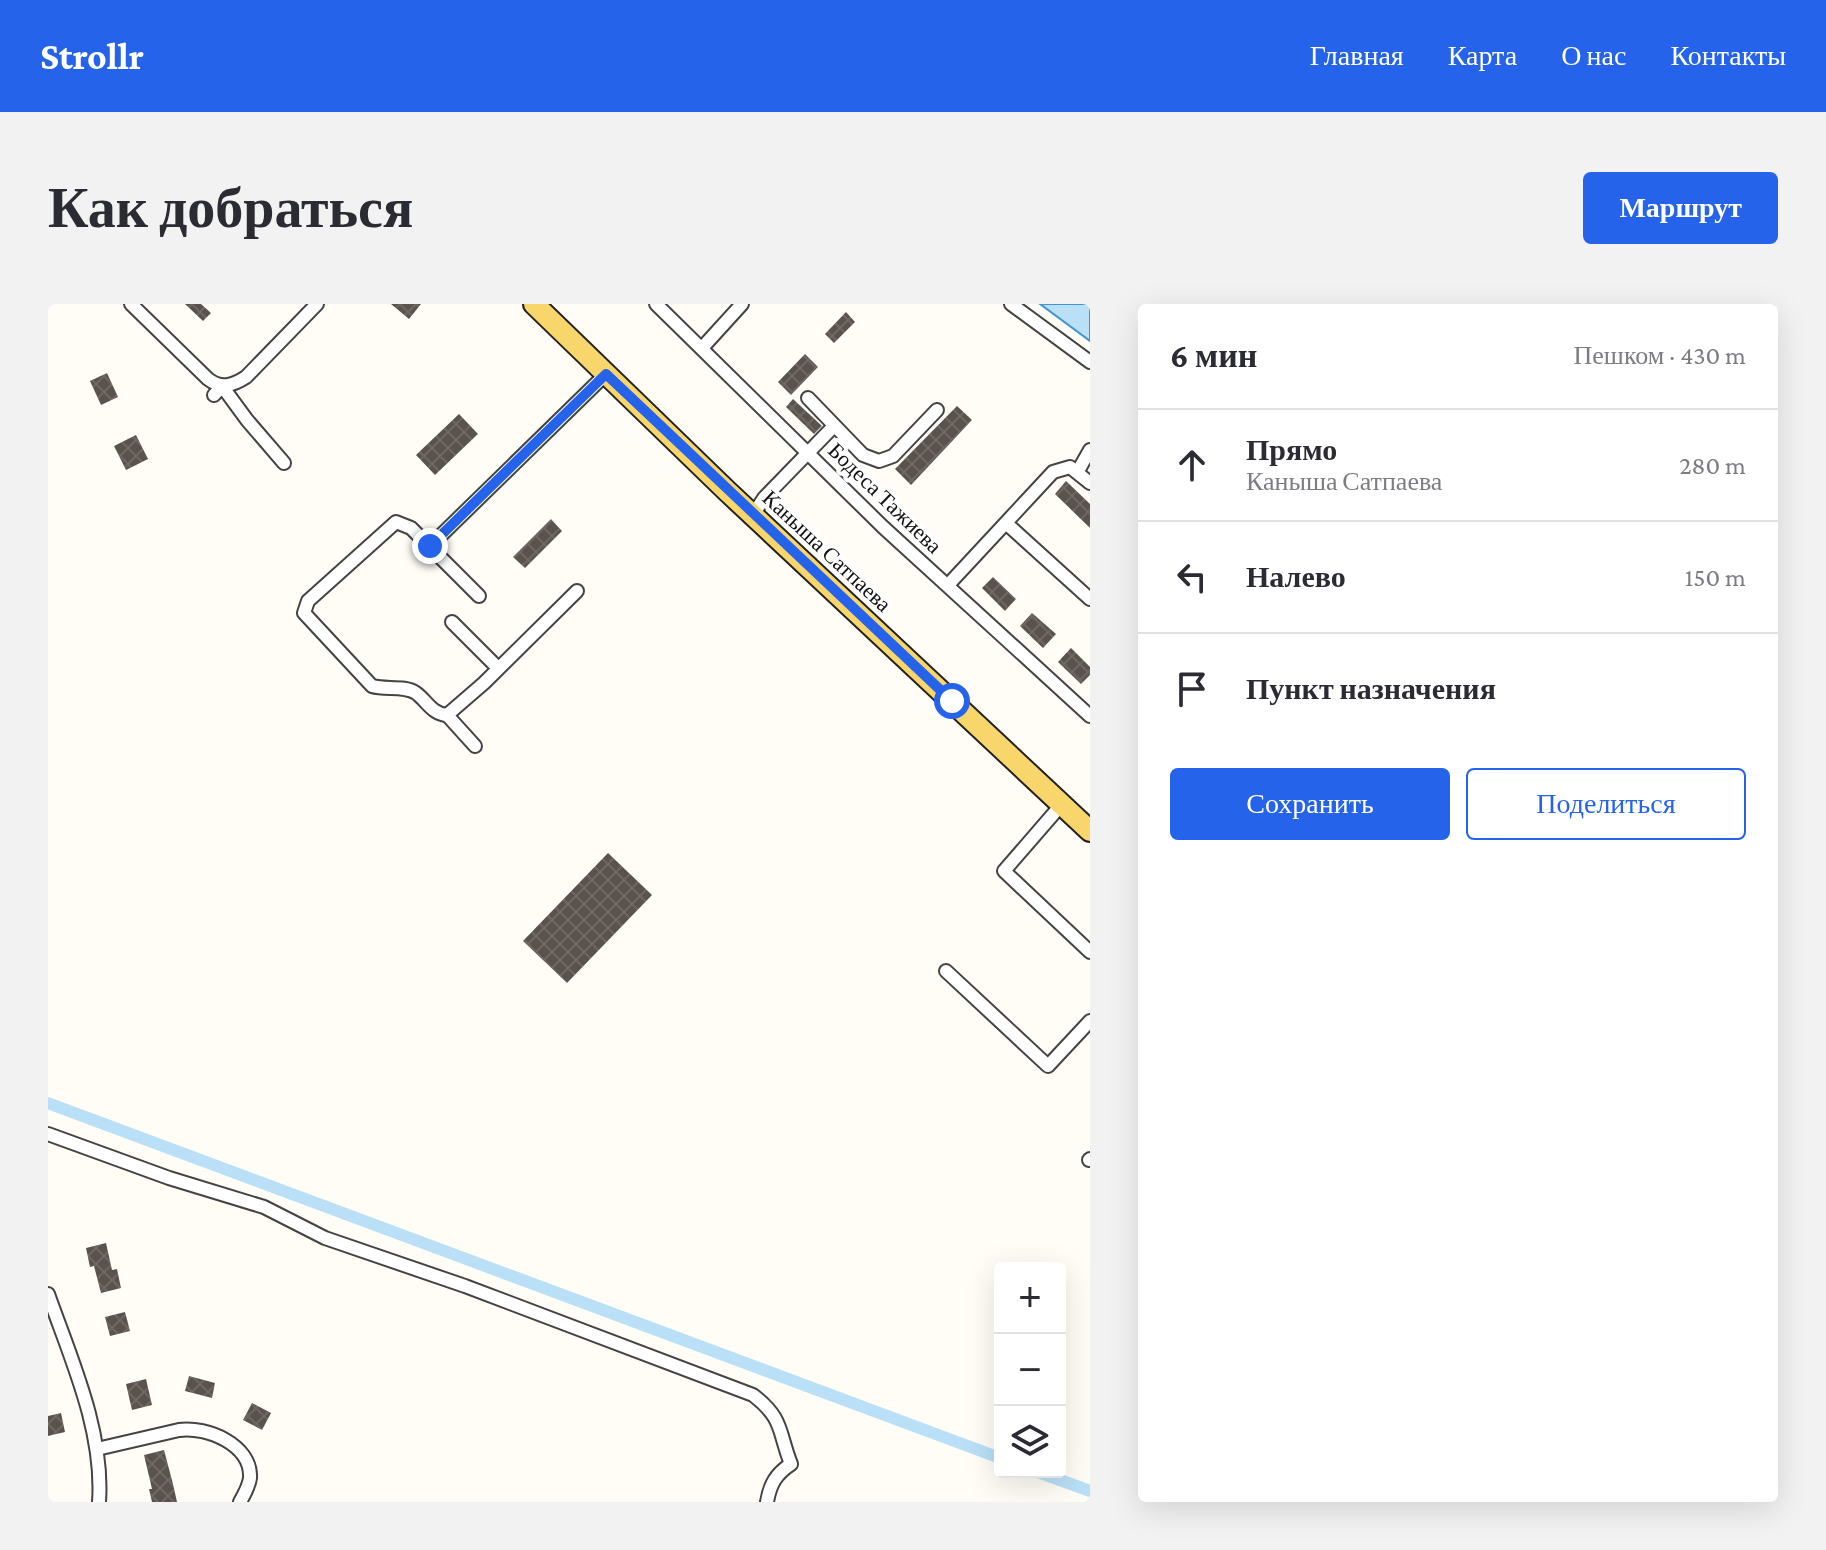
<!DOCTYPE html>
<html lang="ru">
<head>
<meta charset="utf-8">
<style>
	body { margin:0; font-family:"Crimson Pro",serif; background:#f2f2f3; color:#2b2b33 }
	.controls { position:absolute; right:24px; bottom:24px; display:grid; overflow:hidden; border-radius:8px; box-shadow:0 8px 32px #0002 }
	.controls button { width:72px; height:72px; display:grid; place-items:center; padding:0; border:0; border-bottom:2px solid #e1e1e2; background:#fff; color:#2b2b33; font:40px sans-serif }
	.stop { position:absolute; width:24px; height:24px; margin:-18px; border:6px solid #2563eb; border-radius:50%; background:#fff }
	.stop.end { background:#2563eb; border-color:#fff; box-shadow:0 2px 8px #0008 }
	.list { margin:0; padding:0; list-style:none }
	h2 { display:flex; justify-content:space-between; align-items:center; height:104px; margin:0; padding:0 32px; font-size:34px }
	h2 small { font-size:26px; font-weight:400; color:#7c7c81 }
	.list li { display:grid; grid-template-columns:52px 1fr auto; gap:24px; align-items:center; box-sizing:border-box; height:112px; padding:0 32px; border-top:2px solid #e1e1e2 }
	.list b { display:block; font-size:30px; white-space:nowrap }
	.list p { margin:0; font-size:26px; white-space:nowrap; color:#7c7c81 }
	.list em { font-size:26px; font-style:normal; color:#7c7c81 }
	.actions { display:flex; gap:16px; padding:24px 32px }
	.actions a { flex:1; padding:18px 0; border:2px solid #2563eb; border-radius:8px; text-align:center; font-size:28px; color:#2563eb }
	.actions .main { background:#2563eb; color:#fff }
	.icon { flex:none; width:44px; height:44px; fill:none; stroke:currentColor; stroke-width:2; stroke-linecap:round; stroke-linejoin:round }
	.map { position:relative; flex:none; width:1042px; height:1198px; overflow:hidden; border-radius:8px }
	header { display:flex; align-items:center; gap:48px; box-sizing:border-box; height:112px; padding:0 40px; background:#2563eb; color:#fff }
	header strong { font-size:38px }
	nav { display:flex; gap:44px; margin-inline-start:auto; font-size:28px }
	.intro { display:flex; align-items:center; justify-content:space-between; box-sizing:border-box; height:192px; padding:0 48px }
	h1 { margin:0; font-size:56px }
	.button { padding:20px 36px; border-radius:8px; background:#2563eb; color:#fff; font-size:28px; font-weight:700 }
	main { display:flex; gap:48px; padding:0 48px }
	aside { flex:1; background:#fff; border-radius:8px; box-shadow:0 8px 32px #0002 }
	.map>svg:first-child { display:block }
	.water { fill:#b9e0f7; stroke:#3f96cf; stroke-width:2 }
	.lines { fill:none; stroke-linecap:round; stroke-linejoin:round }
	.canal { stroke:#b9e0f7; stroke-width:12 }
	.building { fill:url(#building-cross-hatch) }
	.street-casing { stroke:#444; stroke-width:16 }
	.primary-casing { stroke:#222; stroke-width:24 }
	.street { stroke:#fff; stroke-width:12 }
	.primary { stroke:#f9d66b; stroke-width:20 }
	.route { stroke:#2563eb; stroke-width:10 }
	.labels { text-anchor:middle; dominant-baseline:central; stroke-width:8; stroke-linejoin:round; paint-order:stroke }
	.street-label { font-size:22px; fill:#111; stroke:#fff }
</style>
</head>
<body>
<header>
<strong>Strollr</strong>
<nav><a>Главная</a><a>Карта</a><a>О нас</a><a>Контакты</a></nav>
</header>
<div class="intro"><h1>Как добраться</h1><a class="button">Маршрут</a></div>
<main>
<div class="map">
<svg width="1042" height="1198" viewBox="0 0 1042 1198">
	<defs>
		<pattern id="building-cross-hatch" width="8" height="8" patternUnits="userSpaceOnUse" patternTransform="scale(2)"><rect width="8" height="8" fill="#5a524d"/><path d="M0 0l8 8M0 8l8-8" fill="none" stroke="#6d6662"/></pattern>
	</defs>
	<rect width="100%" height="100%" fill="#fffdf5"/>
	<path class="water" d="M992 0H1042V37Z"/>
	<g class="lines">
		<g class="canal">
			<path d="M0 799 952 1154"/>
			<path d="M990 1168 1042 1187"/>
		</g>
	</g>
	<g class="building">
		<path d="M137 0H153L163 9 155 17Z"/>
		<path d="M343 0H373L361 15Z"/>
		<path d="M798 8 807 18 786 39 777 30Z"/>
		<path d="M757 50 770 63 743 91 730 78Z"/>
		<path d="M59 69 70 93 53 101 42 77Z"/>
		<path d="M745 95 774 122 766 130 738 103Z"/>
		<path d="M909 102 924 116 863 181 847 165Z"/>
		<path d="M411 110 430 130 387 171 368 151Z"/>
		<path d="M88 131 100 155 78 166 66 142Z"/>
		<path d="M1018 177 1042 200V224L1007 190Z"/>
		<path d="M503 215 514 227 477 264 465 253Z"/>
		<path d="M945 273 968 295 957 307 934 284Z"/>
		<path d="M984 309 1008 330 995 344 972 322Z"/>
		<path d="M1023 344 1042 363V371L1033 380 1010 358Z"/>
		<path d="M560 549 604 591 519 679 475 637Z"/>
		<path d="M58 939 64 966 69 965 73 984 53 989 46 962 42 963 38 944Z"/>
		<path d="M77 1008 82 1027 62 1032 57 1013Z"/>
		<path d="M141 1072 167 1079 164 1094 137 1087Z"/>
		<path d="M98 1075 104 1101 84 1106 78 1080Z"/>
		<path d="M204 1099 223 1109 214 1126 195 1116Z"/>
		<path d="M13 1109 17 1128 0 1132V1112Z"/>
		<path d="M116 1146 125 1180 129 1198H104L101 1185H104L96 1151Z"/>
	</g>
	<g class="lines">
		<defs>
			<g id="street">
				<path d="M83 0 160 75C173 85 184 82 198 73L269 0"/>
				<path d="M608 0 835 223 1042 412"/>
				<path d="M963 0 1042 58"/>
				<path d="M654 44 694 0"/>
				<path d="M166 91 174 82 199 116 236 159"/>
				<path d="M760 94 815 151 831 157 845 152 889 106"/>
				<path d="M1030 167 1042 146"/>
				<path d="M705 211 716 194 786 122"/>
				<path d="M959 220 1042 295"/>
				<path d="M382 242 558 70"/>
				<path d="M900 281 1005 168 1022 163 1042 179"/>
				<path d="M431 292 363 224 348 218 260 297 256 309 324 382C337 386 357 381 368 389 379 397 384 410 399 411L436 379 529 287"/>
				<path d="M404 318 450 364"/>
				<path d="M399 411 427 442"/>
				<path d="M1014 500 956 567 1042 648"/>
				<path d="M898 667 1000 762 1042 717"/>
				<path d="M0 830 121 874 216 903 277 934 417 982 705 1091C736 1115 730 1127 743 1160 728 1170 722 1180 719 1198"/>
				<path d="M1041 856 1042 855"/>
				<path d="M0 990C23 1055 56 1127 51 1198"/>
				<path d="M49 1145 131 1126C159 1122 204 1141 202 1174 201 1182 196 1191 192 1198"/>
			</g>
			<path id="primary" d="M486 0 679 187 1042 527"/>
		</defs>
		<use href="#street" class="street-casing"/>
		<use href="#primary" class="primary-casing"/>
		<use href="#street" class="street"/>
		<use href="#primary" class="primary"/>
	</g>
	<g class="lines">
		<path class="route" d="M382 242 558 70 904 397"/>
	</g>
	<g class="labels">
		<g class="street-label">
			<text transform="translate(837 194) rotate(44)">Бодеса Тажиева</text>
			<text transform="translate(779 247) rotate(43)">Каныша Сатпаева</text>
		</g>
	</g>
</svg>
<div class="controls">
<button>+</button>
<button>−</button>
<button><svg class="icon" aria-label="layers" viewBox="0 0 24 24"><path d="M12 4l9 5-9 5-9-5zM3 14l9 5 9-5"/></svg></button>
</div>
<div class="stop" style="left:904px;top:397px"></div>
<div class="stop end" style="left:382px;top:242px"></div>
</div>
<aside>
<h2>6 мин<small>Пешком · 430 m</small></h2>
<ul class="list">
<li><svg class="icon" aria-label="ahead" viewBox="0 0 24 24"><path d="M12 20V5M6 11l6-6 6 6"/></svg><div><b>Прямо</b><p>Каныша Сатпаева</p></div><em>280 m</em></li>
<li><svg class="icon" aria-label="left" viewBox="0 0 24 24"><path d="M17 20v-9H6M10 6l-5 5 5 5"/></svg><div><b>Налево</b></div><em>150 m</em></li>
<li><svg class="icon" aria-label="arrive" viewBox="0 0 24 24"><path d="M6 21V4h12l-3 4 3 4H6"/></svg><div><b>Пункт назначения</b></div></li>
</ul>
<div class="actions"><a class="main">Сохранить</a><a>Поделиться</a></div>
</aside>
</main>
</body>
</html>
